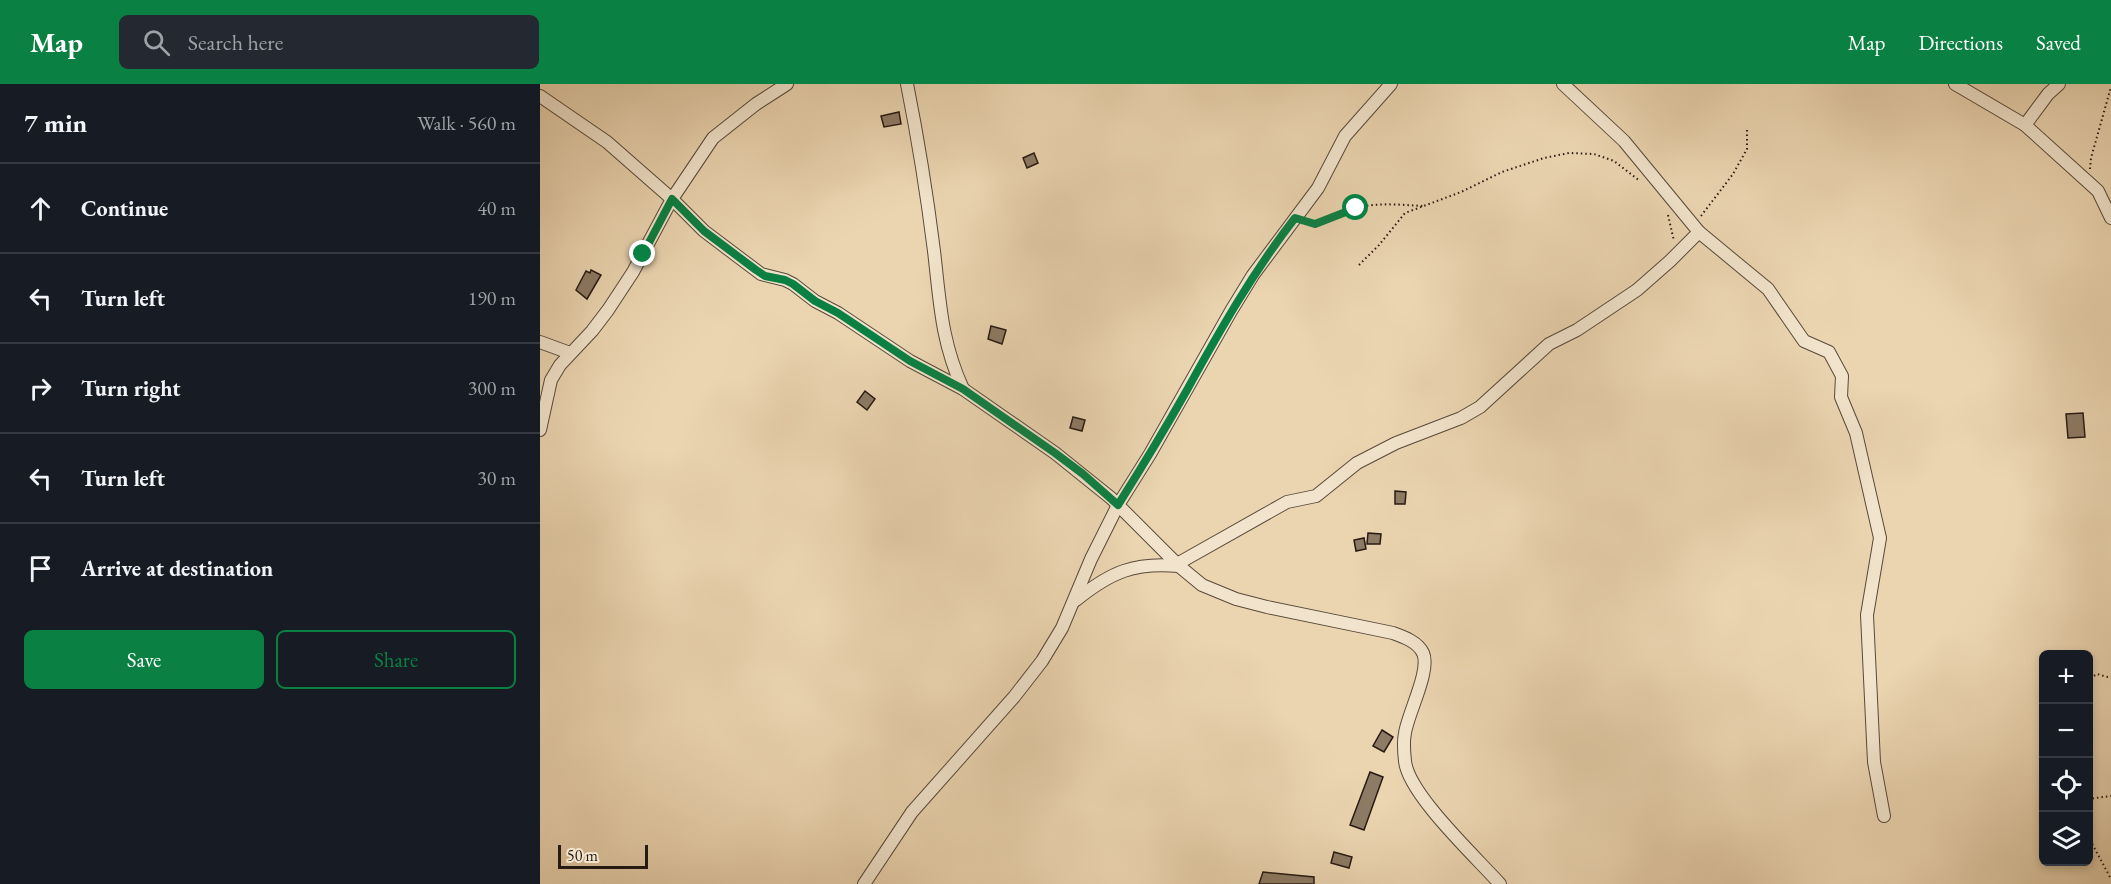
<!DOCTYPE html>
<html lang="en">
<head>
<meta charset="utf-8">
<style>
	body { margin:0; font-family:"EB Garamond",serif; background:#242831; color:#f1f3f6 }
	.controls { position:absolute; right:18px; bottom:18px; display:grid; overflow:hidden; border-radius:9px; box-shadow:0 3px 9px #0003 }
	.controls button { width:54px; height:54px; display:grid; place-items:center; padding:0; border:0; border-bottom:2px solid #363941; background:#171b24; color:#f1f3f6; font:30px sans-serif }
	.scale { position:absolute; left:18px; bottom:15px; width:90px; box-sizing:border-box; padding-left:6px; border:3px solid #271a12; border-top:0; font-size:16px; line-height:21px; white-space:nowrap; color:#271a12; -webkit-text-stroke:4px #f2e4cc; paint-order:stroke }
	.stop { position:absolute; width:18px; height:18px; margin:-14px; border:4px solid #0b8043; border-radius:50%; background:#fff }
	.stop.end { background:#0b8043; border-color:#fff; box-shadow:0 2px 6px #0008 }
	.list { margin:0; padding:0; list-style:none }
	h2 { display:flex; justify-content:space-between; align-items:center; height:78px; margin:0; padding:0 24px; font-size:26px }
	h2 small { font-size:20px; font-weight:400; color:#9ea1a6 }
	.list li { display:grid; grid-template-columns:39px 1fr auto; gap:18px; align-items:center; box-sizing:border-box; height:90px; padding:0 24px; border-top:2px solid #363941 }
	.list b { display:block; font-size:22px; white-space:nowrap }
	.list em { font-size:20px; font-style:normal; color:#9ea1a6 }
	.actions { display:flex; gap:12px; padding:18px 24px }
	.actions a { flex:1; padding:14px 0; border:2px solid #0b8043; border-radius:9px; text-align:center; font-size:21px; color:#0b8043 }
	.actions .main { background:#0b8043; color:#fff }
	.icon { flex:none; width:33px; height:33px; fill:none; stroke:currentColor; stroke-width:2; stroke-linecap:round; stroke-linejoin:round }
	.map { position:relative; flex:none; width:1571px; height:800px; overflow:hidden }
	header { display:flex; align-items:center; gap:36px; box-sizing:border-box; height:84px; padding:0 30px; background:#0b8043; color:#fff }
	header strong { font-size:28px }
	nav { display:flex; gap:33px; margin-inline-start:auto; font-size:21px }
	.search { width:420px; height:54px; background:#242831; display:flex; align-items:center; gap:15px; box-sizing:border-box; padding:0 21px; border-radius:9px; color:#9ea1a6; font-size:22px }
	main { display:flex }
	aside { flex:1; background:#171b24 }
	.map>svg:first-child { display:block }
	.building { fill:#8d7b65; stroke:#271a12; stroke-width:1.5 }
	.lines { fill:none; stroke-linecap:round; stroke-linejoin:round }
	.minor-casing { stroke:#58493a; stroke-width:14 }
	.path { stroke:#271a12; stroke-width:2; stroke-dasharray:1.5 3; stroke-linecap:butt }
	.minor { stroke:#f2e4cc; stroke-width:12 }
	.route { stroke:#0b8043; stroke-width:8 }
</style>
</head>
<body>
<header>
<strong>Map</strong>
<div class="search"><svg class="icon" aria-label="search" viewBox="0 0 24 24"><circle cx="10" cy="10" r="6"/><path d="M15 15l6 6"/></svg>Search here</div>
<nav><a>Map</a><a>Directions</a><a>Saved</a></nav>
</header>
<main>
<aside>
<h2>7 min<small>Walk · 560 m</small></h2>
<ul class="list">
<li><svg class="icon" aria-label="ahead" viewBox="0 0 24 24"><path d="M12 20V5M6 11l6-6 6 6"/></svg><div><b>Continue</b></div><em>40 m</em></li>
<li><svg class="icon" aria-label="left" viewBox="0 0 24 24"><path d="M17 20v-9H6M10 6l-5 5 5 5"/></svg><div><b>Turn left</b></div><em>190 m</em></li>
<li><svg class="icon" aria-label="right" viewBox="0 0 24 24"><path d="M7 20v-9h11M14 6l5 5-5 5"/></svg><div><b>Turn right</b></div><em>300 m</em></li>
<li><svg class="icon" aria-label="left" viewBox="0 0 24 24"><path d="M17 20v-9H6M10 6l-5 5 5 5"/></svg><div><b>Turn left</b></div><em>30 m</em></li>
<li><svg class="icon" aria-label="arrive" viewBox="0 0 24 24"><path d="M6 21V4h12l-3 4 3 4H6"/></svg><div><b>Arrive at destination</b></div></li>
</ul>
<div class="actions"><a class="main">Save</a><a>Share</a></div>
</aside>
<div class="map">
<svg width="1571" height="800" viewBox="0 0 1571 800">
	<rect width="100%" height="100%" fill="#ebd5b1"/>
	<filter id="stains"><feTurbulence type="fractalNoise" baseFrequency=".00333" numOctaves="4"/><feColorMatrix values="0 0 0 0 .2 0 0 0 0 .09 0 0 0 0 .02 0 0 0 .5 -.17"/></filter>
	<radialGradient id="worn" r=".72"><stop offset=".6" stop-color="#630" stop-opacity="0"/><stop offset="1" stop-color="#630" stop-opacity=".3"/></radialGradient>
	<g class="building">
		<path d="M359 28 361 40 344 43 341 32Z"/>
		<path d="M494 69 498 79 487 84 483 74Z"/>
		<path d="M51 186 61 191 47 215 36 206 46 187 50 189Z"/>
		<path d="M451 242 466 246 462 260 448 255Z"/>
		<path d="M325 307 335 315 327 326 317 318Z"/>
		<path d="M1543 329 1545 353 1528 354 1526 330Z"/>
		<path d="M533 333 545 336 542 347 530 344Z"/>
		<path d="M855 407 866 408 865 420H855Z"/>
		<path d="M828 449 841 450 840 460H827Z"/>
		<path d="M824 454 826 465 816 467 814 456Z"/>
		<path d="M842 646 853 653 844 668 833 662Z"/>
		<path d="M830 688 843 693 824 746 810 741Z"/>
		<path d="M794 768 812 773 809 784 791 779Z"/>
		<path d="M723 788 774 793V800H719Z"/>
	</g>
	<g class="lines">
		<defs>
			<g id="minor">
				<path d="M247 0 216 20 173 54 132 115 164 147 221 190 245 196 253 200 275 217 298 229 370 277 423 305 515 369 571 414 639 482 662 501 696 515 727 523 853 549C864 553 878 558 883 569 891 586 868 629 865 649 863 658 864 668 865 677 868 710 937 774 960 800"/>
				<path d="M367 0C378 55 387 111 394 167 400 218 401 257 423 305"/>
				<path d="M1415 0 1485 41"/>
				<path d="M1519 0 1508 10 1485 41 1558 107 1571 134"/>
				<path d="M0 12 67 58 132 115 93 188 68 226 52 247 20 281 11 296 0 346"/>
				<path d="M1159 148 1228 205 1264 257 1289 268 1302 292 1301 313 1316 349 1340 454 1327 531 1334 678 1344 732"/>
				<path d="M0 258 30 269"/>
				<path d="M637 480 747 418 776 412 817 379 856 359 921 334 940 323 1009 260 1037 246 1097 206 1130 177 1159 148 1084 57 1023 0"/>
				<path d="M536 516C571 488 594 478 639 482"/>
				<path d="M324 800 372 728 474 613 502 577 522 544 551 475 578 421 610 370 691 227 713 191 778 104 805 52 851 0"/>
			</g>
		</defs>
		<use href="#minor" class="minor-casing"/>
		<g class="path">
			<path d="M1550 85 1551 74 1571 3"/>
			<path d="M1128 131 1134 157"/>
			<path d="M1161 132 1193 90 1207 65V44"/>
			<path d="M767 138C784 143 801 128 817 124 838 118 862 121 884 122"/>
			<path d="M819 181 839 161 865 129 921 108 962 88 1004 74 1029 69 1054 70 1074 77 1100 97"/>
			<path d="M1548 598 1549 595 1557 590 1571 594"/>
			<path d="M1548 715 1571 712"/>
			<path d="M1548 752 1571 795"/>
		</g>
		<use href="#minor" class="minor"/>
	</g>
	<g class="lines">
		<path class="route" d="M103 170 132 115 164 147 216 186 225 192 245 196 253 200 275 217 298 229 370 277 423 305 515 369 543 390 578 421C602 383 625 345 647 306 680 246 713 188 755 134L775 140 816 124"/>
	</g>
	<rect width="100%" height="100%" filter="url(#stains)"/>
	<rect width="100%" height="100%" fill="url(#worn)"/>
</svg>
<div class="controls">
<button>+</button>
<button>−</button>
<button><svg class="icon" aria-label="locate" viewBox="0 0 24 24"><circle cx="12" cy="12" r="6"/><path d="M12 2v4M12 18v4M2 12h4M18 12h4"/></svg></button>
<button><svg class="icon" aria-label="layers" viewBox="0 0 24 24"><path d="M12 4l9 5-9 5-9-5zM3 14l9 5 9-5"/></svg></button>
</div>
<div class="scale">50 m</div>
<div class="stop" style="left:816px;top:124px"></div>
<div class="stop end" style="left:103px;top:170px"></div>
</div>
</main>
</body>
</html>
